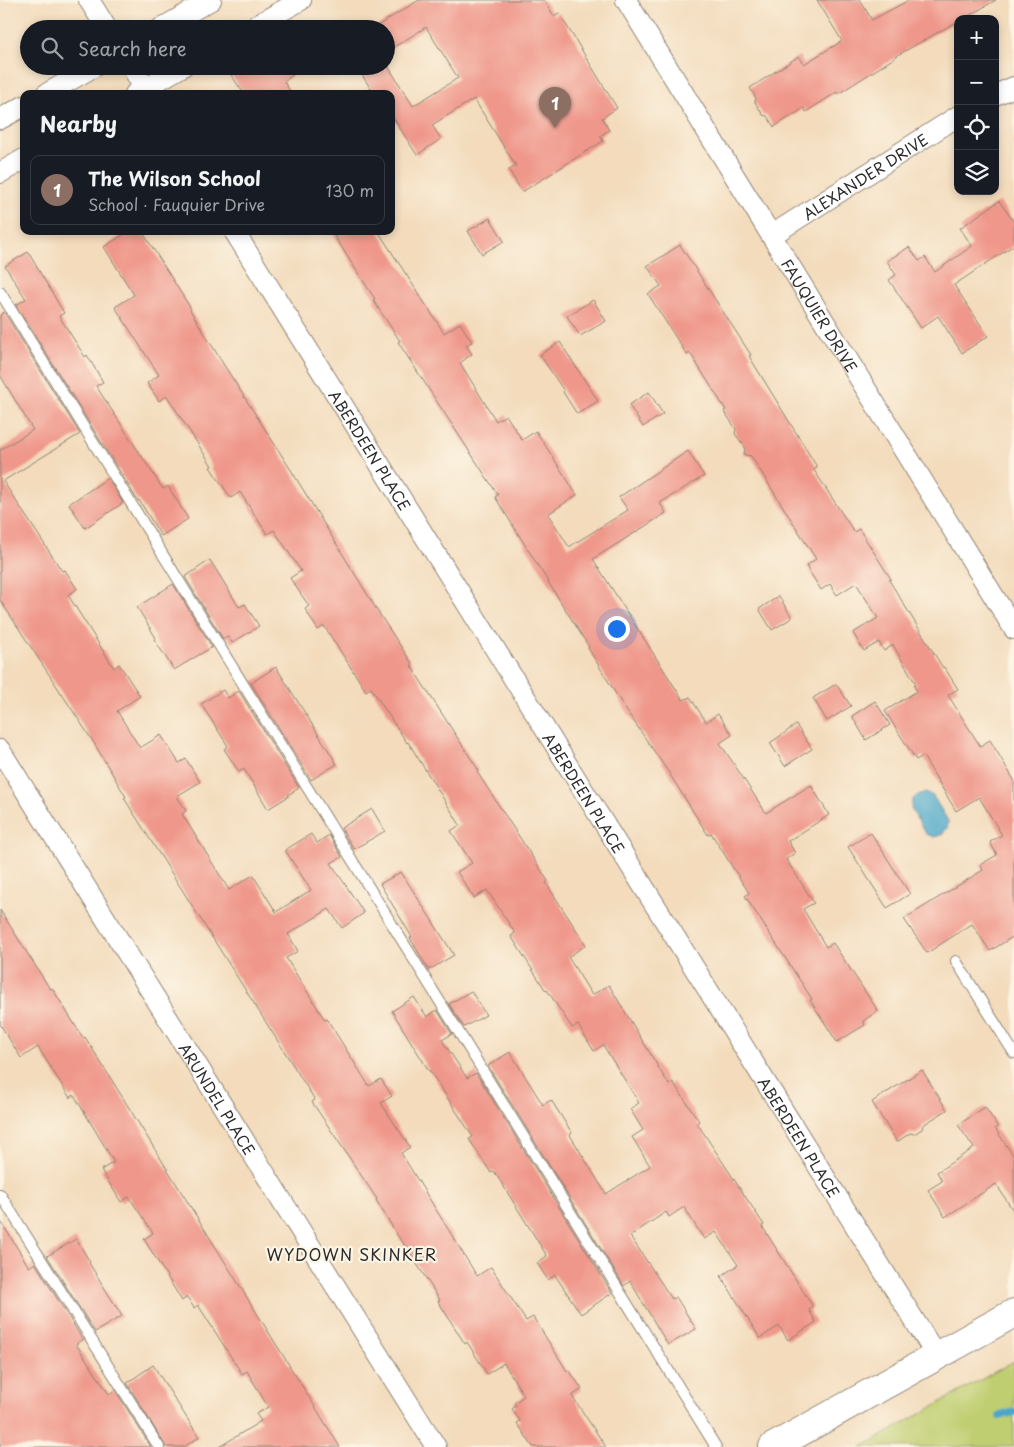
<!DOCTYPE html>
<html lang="en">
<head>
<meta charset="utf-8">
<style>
	body { margin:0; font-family:"Playpen Sans",sans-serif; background:#242831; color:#f1f3f6 }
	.controls { position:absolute; right:15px; top:15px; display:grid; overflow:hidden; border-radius:10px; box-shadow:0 2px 8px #0003 }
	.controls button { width:45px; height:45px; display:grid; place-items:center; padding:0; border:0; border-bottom:1px solid #363941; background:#171b24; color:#f1f3f6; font:25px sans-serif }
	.you { position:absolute; left:616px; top:628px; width:18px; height:18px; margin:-12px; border:4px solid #fff; border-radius:50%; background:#1a73e8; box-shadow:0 0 0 8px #1a73e833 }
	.badge { display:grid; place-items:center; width:32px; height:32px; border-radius:50%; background:#d1495b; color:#fff; font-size:16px; font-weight:700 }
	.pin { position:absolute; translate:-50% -41px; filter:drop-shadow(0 1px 2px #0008) }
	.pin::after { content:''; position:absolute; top:26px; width:18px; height:15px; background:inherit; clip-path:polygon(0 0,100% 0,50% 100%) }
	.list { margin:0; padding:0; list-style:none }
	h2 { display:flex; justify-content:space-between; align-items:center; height:65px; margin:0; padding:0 20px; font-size:21px }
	h2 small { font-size:16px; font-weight:400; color:#9ea1a6 }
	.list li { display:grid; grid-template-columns:32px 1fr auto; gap:15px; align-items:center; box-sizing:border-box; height:70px; margin:0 10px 10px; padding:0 10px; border:1px solid #363941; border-radius:10px }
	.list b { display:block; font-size:19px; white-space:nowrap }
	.list p { margin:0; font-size:16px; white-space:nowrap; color:#9ea1a6 }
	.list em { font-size:16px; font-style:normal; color:#9ea1a6 }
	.icon { flex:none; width:28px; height:28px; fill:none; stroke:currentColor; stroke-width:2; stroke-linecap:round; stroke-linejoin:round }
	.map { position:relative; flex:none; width:1014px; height:1447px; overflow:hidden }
	.search { position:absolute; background:#171b24; box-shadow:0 2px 8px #0003; left:20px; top:20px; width:375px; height:55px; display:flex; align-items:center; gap:12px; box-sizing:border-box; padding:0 18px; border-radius:28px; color:#9ea1a6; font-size:19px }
	.panel { position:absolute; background:#171b24; box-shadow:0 2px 8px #0003; left:20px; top:90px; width:375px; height:145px; border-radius:10px }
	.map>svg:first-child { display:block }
	.green { fill:#bfce70; stroke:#757c4e }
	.water { fill:#4ba7c9; stroke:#3b697a }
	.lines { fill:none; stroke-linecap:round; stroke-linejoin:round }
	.stream { stroke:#4ba7c9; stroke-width:8 }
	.building { fill:#ef978a }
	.service-casing { stroke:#8f8374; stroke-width:12 }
	.minor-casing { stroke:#8f8374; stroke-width:22 }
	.primary-casing { stroke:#8f8374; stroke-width:30 }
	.service { stroke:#fff; stroke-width:10 }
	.minor { stroke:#fff; stroke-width:20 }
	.primary { stroke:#fff; stroke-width:28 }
	.labels { text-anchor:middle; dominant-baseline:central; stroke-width:4.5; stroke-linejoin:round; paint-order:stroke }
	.street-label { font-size:15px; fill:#2b2b2b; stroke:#fcf5e5 }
	.neighbourhood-label { font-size:16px; letter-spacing:1px; fill:#2b2b2b; stroke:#fcf5e5 }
</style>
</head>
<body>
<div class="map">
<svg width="1014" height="1447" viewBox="0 0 1014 1447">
	<rect width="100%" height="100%" fill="#fcf5e5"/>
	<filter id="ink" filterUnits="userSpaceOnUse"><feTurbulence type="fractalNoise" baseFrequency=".02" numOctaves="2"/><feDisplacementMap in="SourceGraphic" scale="10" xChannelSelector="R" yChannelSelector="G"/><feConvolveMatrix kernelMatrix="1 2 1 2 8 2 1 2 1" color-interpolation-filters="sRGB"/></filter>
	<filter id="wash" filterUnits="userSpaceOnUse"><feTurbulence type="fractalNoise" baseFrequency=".0096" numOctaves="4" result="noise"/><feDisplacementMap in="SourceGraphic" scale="20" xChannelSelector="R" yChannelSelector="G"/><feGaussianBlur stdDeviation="1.12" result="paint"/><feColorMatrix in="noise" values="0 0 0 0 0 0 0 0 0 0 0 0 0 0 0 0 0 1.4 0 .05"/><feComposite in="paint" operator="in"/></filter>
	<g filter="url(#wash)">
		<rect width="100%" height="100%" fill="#f3dbbc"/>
		<path class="green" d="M1014 1361V1447H862Z"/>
		<path class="water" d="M925 792 933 796 948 821 947 829 941 835 934 837 926 834 911 809 912 800 918 795Z"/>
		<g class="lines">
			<path class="stream" d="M1000 1416 1014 1412"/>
		</g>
		<g id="blocks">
			<g class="building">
				<path d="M419 0H544L554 16 559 13 617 108 602 118 609 130 600 136 603 141 522 192 509 170 516 166 474 99 432 125 441 139 417 155 391 114V94H374L357 67 352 70 350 66H386V63L413 106 458 78 426 27 386 52V29H372Z"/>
				<path d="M817 0H860L872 20 909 0H996L963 19H958V21L896 56V57L838 94 837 92 806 112 804 108 774 127 767 116 763 115 755 102 756 98 750 88 799 56 804 64 842 41Z"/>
				<path d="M225 66H303L284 82 292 94H244Z"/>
				<path d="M999 201 1014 222V245L954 285 988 336 962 353 938 316 921 328 889 280 896 275 887 261 909 247 919 261 925 257 935 272 972 246 960 228Z"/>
				<path d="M490 218 504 241 482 254 468 231Z"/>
				<path d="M129 231H142L191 309 190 310 222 362 291 470 380 615 413 665 411 666 479 771 477 772 548 881 546 883 586 945 568 957 592 995 609 985 669 1085 673 1082 699 1121 697 1123 764 1225 762 1226 813 1307 809 1310 816 1322 788 1340 779 1326 760 1338 721 1276 738 1265 716 1232 704 1239 684 1207 669 1217 666 1212 630 1236 672 1299 676 1297 696 1329 668 1345 630 1281 624 1286 488 1066 510 1052 543 1105 551 1100 572 1133 570 1135 606 1194 650 1166 632 1137 643 1130 630 1109 639 1103 603 1045 594 1051 578 1025 572 1028 547 990 546 991 511 936 515 933 487 890 474 898 457 872 472 863 451 831 460 825 408 742 407 743 371 688 366 691 324 626 318 630 305 609 309 606 290 578 301 571 274 530 267 534 240 492 231 498 210 467 212 466 167 396 159 401 147 383 159 375 115 307 134 295 104 247Z"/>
				<path d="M331 231H378L444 333 460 323 472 342 466 345 472 354 460 363 496 421 506 415 522 440 536 431 577 495 548 514 569 547 628 510 619 497 688 451 704 476 660 503 666 513 593 559 683 700 690 697 706 722 718 714 732 735 720 743 766 813 811 785 829 815 788 841 795 853 786 859 814 903 803 909 826 947 833 943 878 1011 863 1021 865 1025 837 1042 810 1000 812 999 745 896 749 893 711 833 708 835 669 773 624 707 588 648 589 647 495 497 498 495 398 342 400 341 373 300 375 299Z"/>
				<path d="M680 245 751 355 749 356 817 467 814 470 854 532 859 529 891 579 889 580 943 668 944 667 958 689 948 695 980 746 990 740 1014 780V936L990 951 972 924 927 953 904 919 983 870 980 865 997 855 990 842 1002 835 979 797 956 811 923 756 916 760 885 711 917 691 914 686 916 684 893 645 884 651 879 642 864 651 853 633 878 618 856 583 837 595 830 584 821 590 806 566 816 559 751 456 744 455 745 447 735 434 736 429 724 411 726 410 690 353 687 355 648 294 661 286 647 266Z"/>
				<path d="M28 252 64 313 59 316 85 357 87 355 103 382 96 386 163 489 168 486 188 519 161 536 139 500 138 501 16 305 26 299 5 266Z"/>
				<path d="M593 300 606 321 580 336 567 316Z"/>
				<path d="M4 312 80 434 3 481 62 571 65 570 77 589 68 595 114 668 119 664 140 696 117 711 140 748 161 735 179 763 186 759 200 782 177 796 186 811 182 814 229 890 253 875 276 912 311 890 285 850 311 834 317 843 329 835 342 857 331 863 364 913 342 928 329 909 288 934 298 951 286 958 325 1020 327 1019 369 1086 381 1079 392 1096 381 1103 410 1147 401 1153 477 1276 491 1267 526 1321 533 1317 567 1371 569 1370 582 1389 572 1396 606 1447H533L517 1423 520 1421 512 1409 516 1406 514 1403 524 1396 504 1363 487 1374 467 1342 465 1344 438 1301 440 1300 402 1241H401L376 1200 377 1199 312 1102 315 1100 124 798 126 797 94 743 0 600V450L33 430 0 375V315Z"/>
				<path d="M560 342 598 401 577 414 563 392 564 391 540 355Z"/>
				<path d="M649 392 663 414 643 427 629 405Z"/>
				<path d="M108 478 123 503 85 528 69 504Z"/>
				<path d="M210 560 239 607 245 604 259 626 232 643 228 637 223 639 185 577Z"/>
				<path d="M173 584 212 647 174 670 154 639 156 638 137 607Z"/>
				<path d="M779 596 792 618 772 630 759 609Z"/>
				<path d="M276 667 337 764 311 780 251 683Z"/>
				<path d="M836 684 851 706 827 721 813 698Z"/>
				<path d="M223 690 228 698 239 691 299 788 288 795 289 796 268 809 244 769 239 772 224 749 228 746 201 704Z"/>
				<path d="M875 701 890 725 866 740 852 716Z"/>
				<path d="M796 725 812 749 785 766 770 743Z"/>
				<path d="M372 809 385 831 354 849 341 828Z"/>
				<path d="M871 833 910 894 887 908 848 847Z"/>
				<path d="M401 872 454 955 429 970 410 938 412 937 380 884Z"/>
				<path d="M0 910 50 989 52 988 83 1038 85 1037 340 1447H219L261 1421 256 1414 268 1407 247 1371 242 1374 198 1305 194 1308 187 1297 182 1301 144 1239 153 1233 129 1197 121 1202 101 1170 114 1162 74 1095 70 1098 38 1047 21 1058 0 1024Z"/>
				<path d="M471 991 486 1015 464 1027 449 1004Z"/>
				<path d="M414 997 427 1017 437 1010 452 1034 442 1040 467 1078 476 1073 612 1293 581 1314 555 1275 548 1280 537 1263 547 1256 494 1171 491 1173 469 1139 473 1137 430 1071H429L392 1011Z"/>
				<path d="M922 1070 947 1110 923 1125 922 1129 914 1134 910 1133 897 1142 872 1102Z"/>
				<path d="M985 1107 998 1127 995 1128 1014 1157V1212L996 1184 945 1217 928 1190 942 1181 937 1172 974 1148 958 1125Z"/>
				<path d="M0 1220 29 1267 35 1263 83 1340 76 1344 109 1394 115 1390 151 1447H0Z"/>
				<path d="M76 1239 90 1262 89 1263 122 1316 95 1332 47 1256Z"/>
				<path d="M153 1365 199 1437 184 1447H166L127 1383Z"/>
			</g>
		</g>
	</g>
	<g filter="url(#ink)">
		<use href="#blocks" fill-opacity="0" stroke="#8f8374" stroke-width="1"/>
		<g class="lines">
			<defs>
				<g id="service">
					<path d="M0 292 716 1447"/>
					<path d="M956 961 1014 1053"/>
					<path d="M0 1194 159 1447"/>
				</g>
				<g id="minor">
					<path d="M89 0 107 29"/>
					<path id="s1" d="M626 0 1014 629"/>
					<path d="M160 29 211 0"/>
					<path d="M250 29 301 0"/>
					<path d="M131 66 148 94"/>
					<path d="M46 94 95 66"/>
					<path d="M135 94 183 66"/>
					<path d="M995 95 1014 87"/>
					<path d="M0 119 24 106"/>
					<path d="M0 173 24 159"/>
					<path id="s2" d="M234 231 936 1355"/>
					<path id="s3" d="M772 235 958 116"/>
					<path id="s4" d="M0 750 436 1447"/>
				</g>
				<path id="primary" d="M773 1447 1014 1313"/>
			</defs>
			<use href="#service" class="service-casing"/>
			<use href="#minor" class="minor-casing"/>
			<use href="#primary" class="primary-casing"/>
			<use href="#service" class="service"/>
			<use href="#minor" class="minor"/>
			<use href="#primary" class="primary"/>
		</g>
	</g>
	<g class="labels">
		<g class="street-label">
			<text stroke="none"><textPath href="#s3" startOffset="110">ALEXANDER DRIVE</textPath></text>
			<text stroke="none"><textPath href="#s1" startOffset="370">FAUQUIER DRIVE</textPath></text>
			<text stroke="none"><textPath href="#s2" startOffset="258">ABERDEEN PLACE</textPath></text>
			<text stroke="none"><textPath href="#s2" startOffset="662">ABERDEEN PLACE</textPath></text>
			<text stroke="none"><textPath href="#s4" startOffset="411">ARUNDEL PLACE</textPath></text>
			<text stroke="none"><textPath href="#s2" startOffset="1068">ABERDEEN PLACE</textPath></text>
		</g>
		<g class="neighbourhood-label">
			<text x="352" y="1254">WYDOWN SKINKER</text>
		</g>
	</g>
</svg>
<div class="controls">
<button>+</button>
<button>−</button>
<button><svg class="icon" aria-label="locate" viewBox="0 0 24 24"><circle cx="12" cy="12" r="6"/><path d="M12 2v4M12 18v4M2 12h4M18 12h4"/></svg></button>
<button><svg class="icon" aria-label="layers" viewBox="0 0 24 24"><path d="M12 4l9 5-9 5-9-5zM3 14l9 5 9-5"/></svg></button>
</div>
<div class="you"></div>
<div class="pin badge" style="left:555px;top:128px;background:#8d6e63">1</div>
<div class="search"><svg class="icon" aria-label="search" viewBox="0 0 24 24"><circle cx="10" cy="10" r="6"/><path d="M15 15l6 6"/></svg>Search here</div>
<section class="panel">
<h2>Nearby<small></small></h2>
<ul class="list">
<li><span class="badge" style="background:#8d6e63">1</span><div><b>The Wilson School</b><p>School · Fauquier Drive</p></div><em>130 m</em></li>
</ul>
</section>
</div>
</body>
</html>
